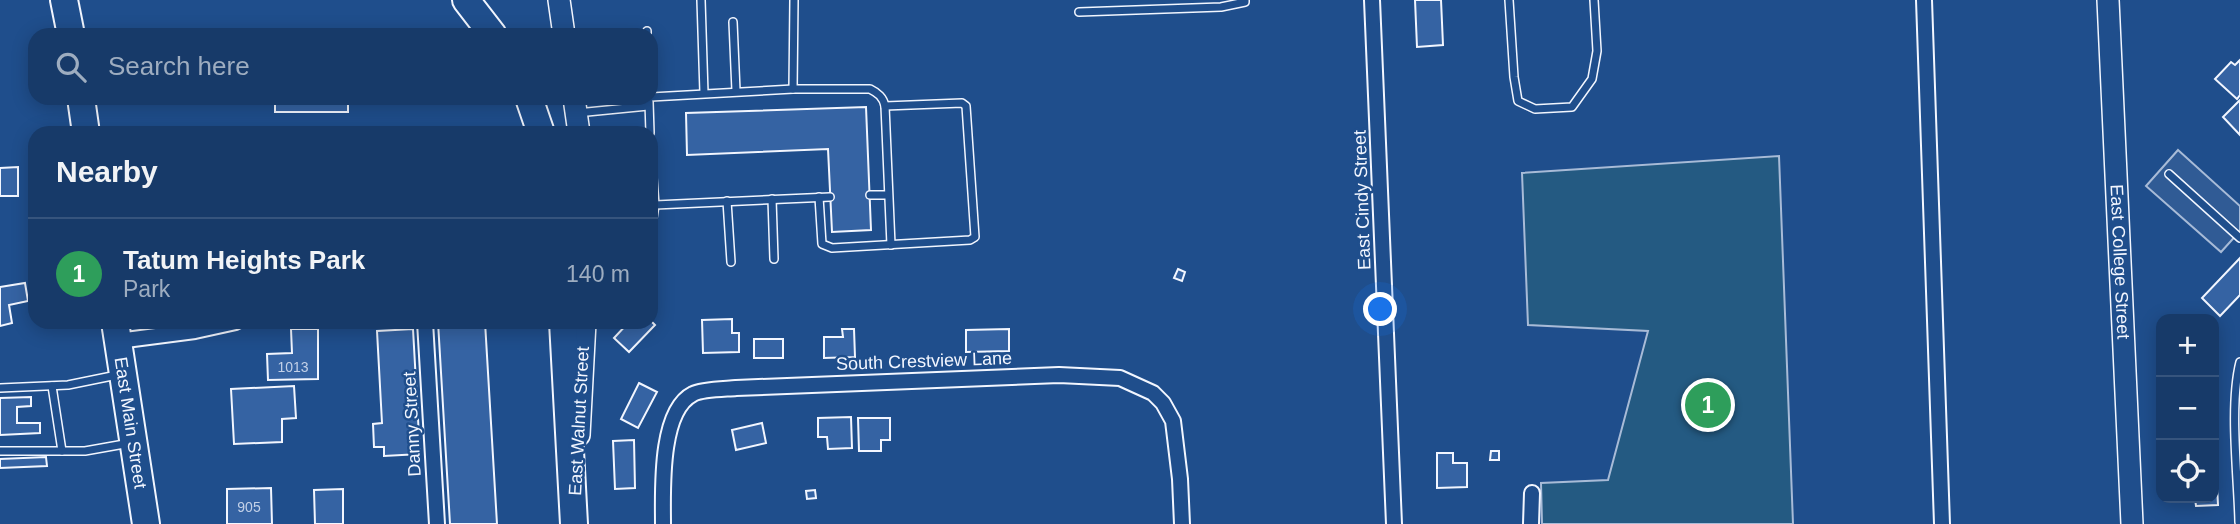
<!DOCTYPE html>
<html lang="en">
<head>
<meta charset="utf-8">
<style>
	body { margin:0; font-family:Helvetica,sans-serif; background:#20416f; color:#f1f3f6 }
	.controls { position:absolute; right:21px; bottom:21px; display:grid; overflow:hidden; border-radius:14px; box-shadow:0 4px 18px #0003 }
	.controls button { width:63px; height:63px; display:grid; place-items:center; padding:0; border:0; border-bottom:2px solid #36547d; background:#173a69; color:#f1f3f6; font:35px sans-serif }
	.you { position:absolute; left:1381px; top:310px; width:24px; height:24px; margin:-18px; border:5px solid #fff; border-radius:50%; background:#1a73e8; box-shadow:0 0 0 10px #1a73e833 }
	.badge { display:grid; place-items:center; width:46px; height:46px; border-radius:50%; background:#ea580c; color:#fff; font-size:23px; font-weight:700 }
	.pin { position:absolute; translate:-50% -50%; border:4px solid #fff; box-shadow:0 2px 7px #0006 }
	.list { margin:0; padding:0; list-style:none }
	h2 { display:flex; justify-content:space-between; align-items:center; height:91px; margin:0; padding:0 28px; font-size:30px }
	h2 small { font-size:23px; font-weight:400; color:#9eadc0 }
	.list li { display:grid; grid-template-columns:46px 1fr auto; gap:21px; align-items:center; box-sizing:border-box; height:112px; padding:0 28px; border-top:2px solid #36547d }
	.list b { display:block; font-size:26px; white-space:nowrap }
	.list p { margin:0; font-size:23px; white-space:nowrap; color:#9eadc0 }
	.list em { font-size:23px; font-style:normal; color:#9eadc0 }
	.icon { flex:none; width:38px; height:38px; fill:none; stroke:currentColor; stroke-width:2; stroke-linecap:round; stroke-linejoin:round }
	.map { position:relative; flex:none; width:2240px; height:524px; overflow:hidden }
	.search { position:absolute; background:#173a69; box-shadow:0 4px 18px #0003; left:28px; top:28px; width:630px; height:77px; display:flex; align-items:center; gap:18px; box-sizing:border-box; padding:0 24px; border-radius:21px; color:#9eadc0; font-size:26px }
	.panel { position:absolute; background:#173a69; box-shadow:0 4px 18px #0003; left:28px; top:126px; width:630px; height:203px; border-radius:21px }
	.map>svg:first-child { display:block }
	.green { fill:#245a82; stroke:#a8bbd7; stroke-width:2 }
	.parking { fill:#305b95; stroke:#a8bbd7; stroke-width:2 }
	.building { fill:#3563a3; stroke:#f2f6ff; stroke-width:2 }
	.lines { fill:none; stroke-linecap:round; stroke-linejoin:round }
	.lane-casing { stroke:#f2f6ff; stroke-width:10 }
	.street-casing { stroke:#f2f6ff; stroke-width:18 }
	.secondary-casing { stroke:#f2f6ff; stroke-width:24 }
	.highway-casing { stroke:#f2f6ff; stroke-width:30 }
	.lane { stroke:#1f4e8c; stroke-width:7 }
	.street { stroke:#1f4e8c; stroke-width:14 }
	.secondary { stroke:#1f4e8c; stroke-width:21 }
	.highway { stroke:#1f4e8c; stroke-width:26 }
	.labels { text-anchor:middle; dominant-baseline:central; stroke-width:5; stroke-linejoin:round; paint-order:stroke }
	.number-label { font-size:14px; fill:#c3d1e8 }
	.street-label { font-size:18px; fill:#f2f6ff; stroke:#1f4e8c }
</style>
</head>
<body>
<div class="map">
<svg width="2240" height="524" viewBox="0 0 2240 524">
	<rect width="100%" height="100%" fill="#1f4e8c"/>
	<path class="green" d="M1779 156 1793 524H1542L1541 483 1608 480 1648 331 1528 325 1522 173Z"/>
	<path class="parking" d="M2178 150 2240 206V231L2221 252 2146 186Z"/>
	<g class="building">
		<path d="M1415 0H1441L1443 45 1417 47Z"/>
		<path d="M2240 60V95L2237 99 2215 79 2231 62 2235 65Z"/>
		<rect x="275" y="98" width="73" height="14"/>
		<path d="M2240 100V135L2223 117Z"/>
		<path d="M866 107 871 230 832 232 828 149 687 155 686 113Z"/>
		<path d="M18 167V196H0V168Z"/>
		<path d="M2240 258V295L2220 316 2202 298Z"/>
		<path d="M1178 269 1185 272 1182 281 1174 278Z"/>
		<path d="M25 283 28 301 9 305 12 323 0 326V287Z"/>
		<path d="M732 319V333H739V352L703 353 702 320Z"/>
		<path d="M651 321 655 325 629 352 614 338 629 322Z"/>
		<path d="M438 322H485L497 524H450Z"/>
		<path d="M291 329H318V379L268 380 267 354 292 353Z"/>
		<path d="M413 329 420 454 384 456V447H374L373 424 382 423 377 331Z"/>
		<path d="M842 329H854L855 357 824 358V337H843Z"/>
		<path d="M1009 329V351L966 352V330Z"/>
		<rect x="754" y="339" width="29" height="19"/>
		<path d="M639 383 657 392 638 428 621 419Z"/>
		<path d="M294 386 296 418 282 419V442L234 444 231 389Z"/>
		<path d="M31 397V406L17 407V423H40V433L0 435V398Z"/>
		<path d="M851 417 852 448 828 449 827 437H818V418Z"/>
		<path d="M858 418H890V440H881V451H859Z"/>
		<path d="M762 423 766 443 736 450 732 430Z"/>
		<path d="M2214 426 2218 505 2196 506 2195 498H2214Z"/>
		<path d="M634 440 635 488 615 489 613 441Z"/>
		<path d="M1491 451H1499V460H1490Z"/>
		<path d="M1437 453H1453V463H1467V487L1437 488Z"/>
		<path d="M46 457 47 466 0 468V459Z"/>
		<path d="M271 488 272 524H227V489Z"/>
		<path d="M343 489V524H315L314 490Z"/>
		<path d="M815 490 816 498 807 499 806 491Z"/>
	</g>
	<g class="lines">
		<defs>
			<g id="lane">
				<path d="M701 0 704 93"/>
				<path d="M1509 0 1514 77 1518 101 1535 109 1572 107 1592 79 1597 51 1594 0"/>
				<path d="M1079 12 1221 7 1245 2V0"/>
				<path d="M733 22 736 91"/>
				<path d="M647 31V35"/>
				<path d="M793 89 794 0"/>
				<path d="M651 97 793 89H870C878 93 883 97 885 106L891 245"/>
				<path d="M649 102 650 133"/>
				<path d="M577 113 648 106"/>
				<path d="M651 151 655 205 651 231"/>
				<path d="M2169 174 2240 238"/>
				<path d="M870 195H888"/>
				<path d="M819 197 822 244 832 248 970 240 975 237 966 106 962 103 885 106"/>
				<path d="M772 199 774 259"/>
				<path d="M727 201 731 262"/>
				<path d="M655 205 830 197"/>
				<path d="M52 386 62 451"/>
				<path d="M0 388 68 385 117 375"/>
				<path d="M0 451H85L130 443"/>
				<path d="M2239 522C2238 476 2229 406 2240 362"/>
			</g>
			<g id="street">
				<path d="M1372 0 1394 524"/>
				<path d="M1924 0 1942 524"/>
				<path d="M425 322 437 524"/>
				<path d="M118 341 195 331 236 322"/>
				<path d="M663 524C663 492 659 411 693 394 702 389 726 389 736 388L1059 375 1120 378 1153 393 1163 403 1173 421 1180 479 1182 524"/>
				<path d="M1531 524 1532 493"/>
			</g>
			<g id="secondary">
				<path d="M559 0 564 35"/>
				<path id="s1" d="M2108 0 2132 524"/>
				<path d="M574 98 579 133"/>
				<path d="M579 435 585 322"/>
			</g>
			<g id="highway">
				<path d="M64 0 71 35"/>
				<path d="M466 0 493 35"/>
				<path d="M81 98 86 133"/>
				<path d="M529 98 541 133"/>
				<path id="s2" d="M115 322 146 524"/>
				<path d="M563 322 574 524"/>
			</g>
		</defs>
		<use href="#lane" class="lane-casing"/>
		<use href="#street" class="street-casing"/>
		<use href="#secondary" class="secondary-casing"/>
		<use href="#highway" class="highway-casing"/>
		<use href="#lane" class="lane"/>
		<use href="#street" class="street"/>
		<use href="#secondary" class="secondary"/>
		<use href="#highway" class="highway"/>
	</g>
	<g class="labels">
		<g class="number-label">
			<text x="293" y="367">1013</text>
			<text x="249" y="507">905</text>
		</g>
		<g class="street-label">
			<text transform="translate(1362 200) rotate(-92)">East Cindy Street</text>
			<text stroke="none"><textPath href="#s1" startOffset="262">East College Street</textPath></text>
			<text transform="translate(924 361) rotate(-2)">South Crestview Lane</text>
			<text transform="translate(579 421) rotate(-87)">East Walnut Street</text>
			<text stroke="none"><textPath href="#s2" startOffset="102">East Main Street</textPath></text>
			<text transform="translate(412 424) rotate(-93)">Danny Street</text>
		</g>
	</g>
</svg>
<div class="controls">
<button>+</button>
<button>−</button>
<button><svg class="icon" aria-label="locate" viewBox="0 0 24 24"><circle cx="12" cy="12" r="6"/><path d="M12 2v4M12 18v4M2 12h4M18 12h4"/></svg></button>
</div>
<div class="you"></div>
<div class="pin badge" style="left:1708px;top:405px;background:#2e9e5b">1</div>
<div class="search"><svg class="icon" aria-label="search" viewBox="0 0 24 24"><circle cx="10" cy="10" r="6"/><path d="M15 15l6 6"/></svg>Search here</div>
<section class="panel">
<h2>Nearby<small></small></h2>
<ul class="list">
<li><span class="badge" style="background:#2e9e5b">1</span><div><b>Tatum Heights Park</b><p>Park</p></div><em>140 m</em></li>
</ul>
</section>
</div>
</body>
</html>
